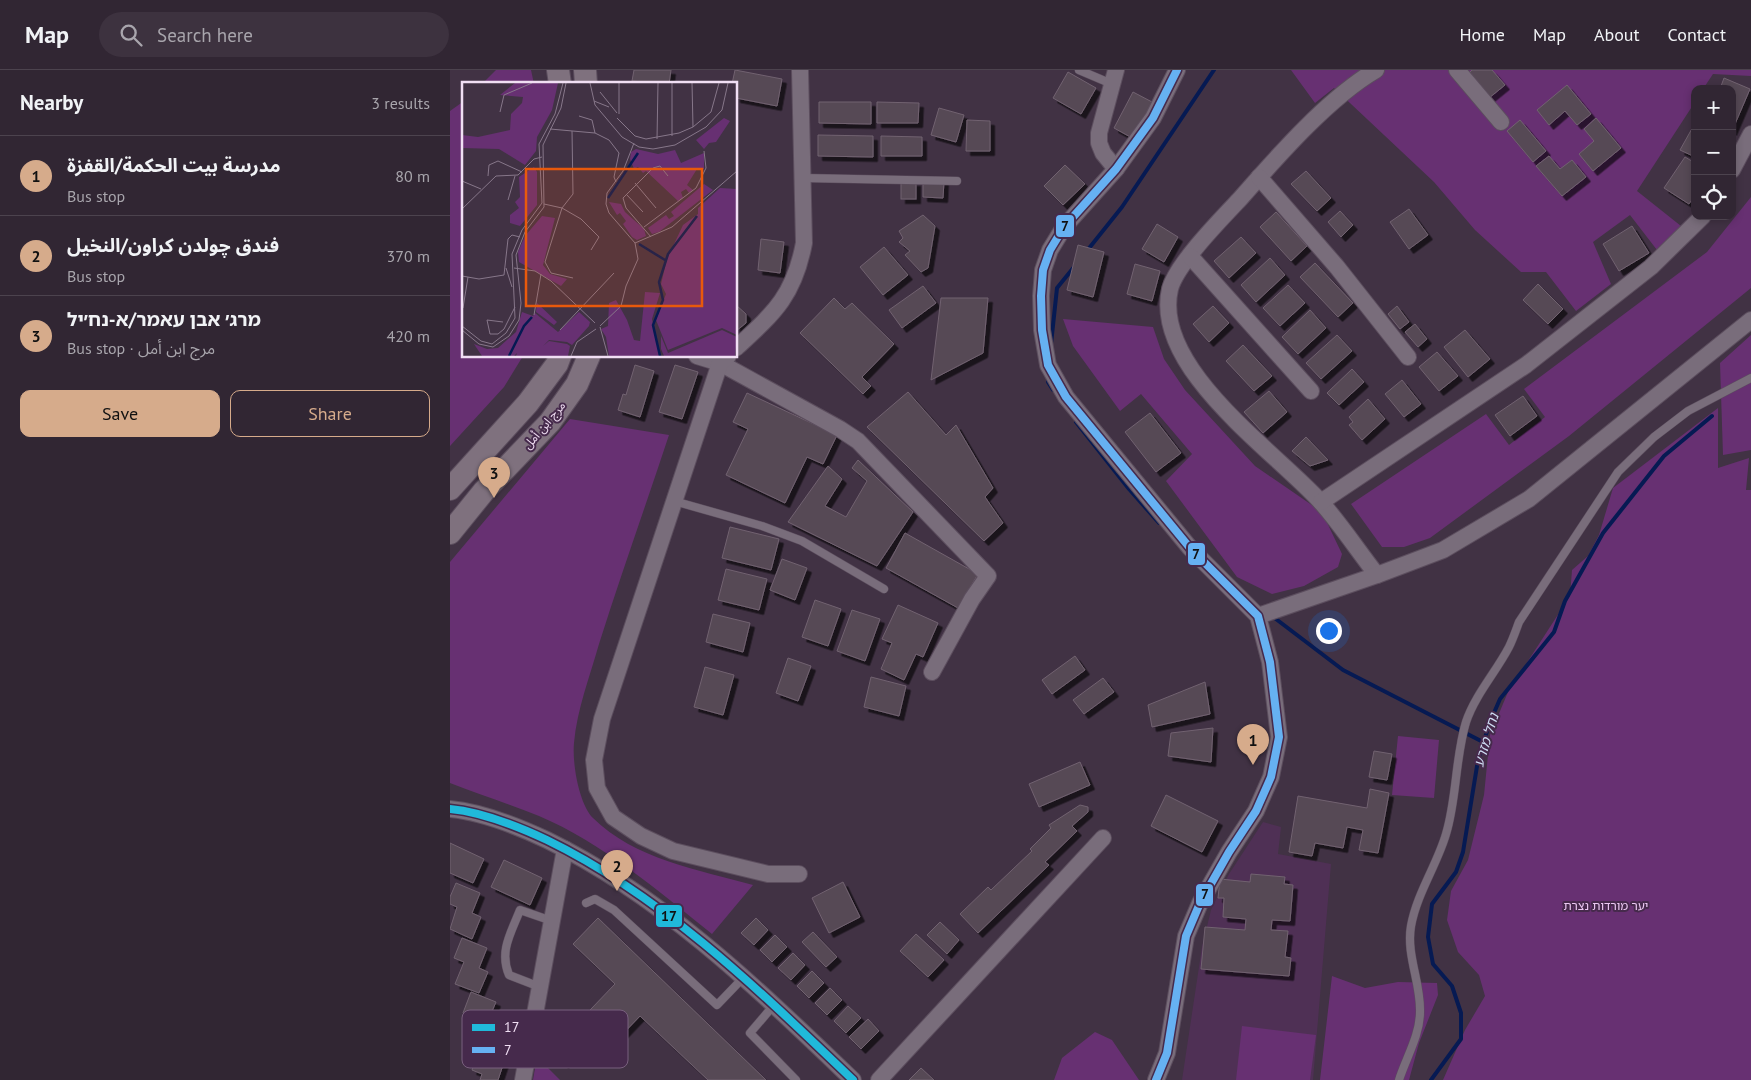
<!DOCTYPE html>
<html lang="en">
<head>
<meta charset="utf-8">
<style>
	body { margin:0; font-family:"PT Sans","Noto Sans Arabic","Noto Sans Hebrew",sans-serif; background:#3d323f; color:#f1f3f6 }
	.controls { position:absolute; right:15px; top:15px; display:grid; overflow:hidden; border-radius:10px; box-shadow:0 2px 8px #0003 }
	.controls button { width:45px; height:45px; display:grid; place-items:center; padding:0; border:0; border-bottom:1px solid #4c434e; background:#312633; color:#f1f3f6; font:25px sans-serif }
	.you { position:absolute; left:878px; top:560px; width:18px; height:18px; margin:-12px; border:4px solid #fff; border-radius:50%; background:#1a73e8; box-shadow:0 0 0 8px #1a73e833 }
	.badge { display:grid; place-items:center; width:32px; height:32px; border-radius:50%; background:#d6ab8b; color:#111; font-size:16px; font-weight:700 }
	.pin { position:absolute; translate:-50% -41px; filter:drop-shadow(0 1px 2px #0008) }
	.pin::after { content:''; position:absolute; top:26px; width:18px; height:15px; background:inherit; clip-path:polygon(0 0,100% 0,50% 100%) }
	.list { margin:0; padding:0; list-style:none }
	h2 { display:flex; justify-content:space-between; align-items:center; height:65px; margin:0; padding:0 20px; font-size:21px }
	h2 small { font-size:16px; font-weight:400; color:#a8a5ac }
	.list li { display:grid; grid-template-columns:32px 1fr auto; gap:15px; align-items:center; box-sizing:border-box; height:80px; padding:0 20px; border-top:1px solid #4c434e }
	.list b { display:block; font-size:19px; white-space:nowrap }
	.list p { margin:0; font-size:16px; white-space:nowrap; color:#a8a5ac }
	.list em { font-size:16px; font-style:normal; color:#a8a5ac }
	.actions { display:flex; gap:10px; padding:15px 20px }
	.actions a { flex:1; padding:11px 0; border:1px solid #d6ab8b; border-radius:10px; text-align:center; font-size:18px; color:#d6ab8b }
	.actions .main { background:#d6ab8b; color:#111 }
	.icon { flex:none; width:28px; height:28px; fill:none; stroke:currentColor; stroke-width:2; stroke-linecap:round; stroke-linejoin:round }
	.map { position:relative; flex:none; width:1301px; height:1010px; overflow:hidden }
	header { display:flex; align-items:center; gap:30px; box-sizing:border-box; height:70px; padding:0 25px; background:#312633; border-bottom:1px solid #4c434e }
	header strong { font-size:24px }
	nav { display:flex; gap:28px; margin-inline-start:auto; font-size:18px }
	.search { width:350px; height:45px; background:#3d323f; display:flex; align-items:center; gap:12px; box-sizing:border-box; padding:0 18px; border-radius:28px; color:#a8a5ac; font-size:19px }
	main { display:flex }
	aside { flex:1; background:#312633 }
	.map>svg:first-child { display:block }
	.built { fill:#4f3055 }
	.green { fill:#673072 }
	.lines { fill:none; stroke-linecap:round; stroke-linejoin:round }
	.stream { stroke:#061a53; stroke-width:4 }
	.building { fill:#564855; stroke:#716270; filter:url(#shadow) }
	.lane-casing { stroke:#5c4e5e; stroke-width:9 }
	.street-casing { stroke:#5c4e5e; stroke-width:18 }
	.secondary-casing { stroke:#5c4e5e; stroke-width:24 }
	.lane { stroke:#796d7b; stroke-width:8 }
	.street { stroke:#796d7b; stroke-width:16 }
	.secondary { stroke:#7f717e; stroke-width:22 }
	.bus-1-casing { stroke:#462a4c; stroke-width:11 }
	.bus-2-casing { stroke:#462a4c; stroke-width:11 }
	.bus-1 { stroke:#20b9da; stroke-width:8 }
	.bus-2 { stroke:#66b1f2; stroke-width:8 }
	.labels { text-anchor:middle; dominant-baseline:central; stroke-width:4; stroke-linejoin:round; paint-order:stroke }
	.street-label { font-size:12px; fill:#f1dff4; stroke:#462a4c }
	.park-label { font-size:12px; fill:#ecc8f3; stroke:#462a4c }
	.water-label { font-size:14px; font-style:italic; fill:#cddbf2; stroke:#462a4c }
	.inset-river { fill:none; stroke:#061a53; stroke-width:2.5 }
	.inset-road { fill:none; stroke:#87778a; stroke-width:1 }
	.view { fill:#e8590c; fill-opacity:0.15; stroke:#e8590c; stroke-width:2.5 }
	.inset-edge { fill:none; stroke:#f1dff4; stroke-width:2.5 }
	.key { fill:#462a4c; stroke:#79607e; stroke-width:1 }
	.key-label { font-size:14px; fill:#f1dff4 }
	.line-badge { stroke:#462a4c; stroke-width:2 }
	.pale-badge-label { font-size:14px; text-anchor:middle; font-weight:bold; fill:#111 }
</style>
</head>
<body>
<header>
<strong>Map</strong>
<div class="search"><svg class="icon" aria-label="search" viewBox="0 0 24 24"><circle cx="10" cy="10" r="6"/><path d="M15 15l6 6"/></svg>Search here</div>
<nav><a>Home</a><a>Map</a><a>About</a><a>Contact</a></nav>
</header>
<main>
<aside>
<h2>Nearby<small>3 results</small></h2>
<ul class="list">
<li><span class="badge">1</span><div><b>مدرسة بيت الحكمة/القفزة</b><p>Bus stop</p></div><em>80 m</em></li>
<li><span class="badge">2</span><div><b>فندق چولدن كراون/النخيل</b><p>Bus stop</p></div><em>370 m</em></li>
<li><span class="badge">3</span><div><b>מרג׳ אבן עאמר/א-נח׳יל</b><p>Bus stop · مرج ابن أمل</p></div><em>420 m</em></li>
</ul>
<div class="actions"><a class="main">Save</a><a>Share</a></div>
</aside>
<div class="map">
<svg width="1301" height="1010" viewBox="0 0 1301 1010">
	<defs>
		<filter id="shadow"><feDropShadow dx="4.5" dy="4.5" stdDeviation="0" flood-color="#0009"/></filter>
	</defs>
	<rect width="100%" height="100%" fill="#413244"/>
	<path class="built" d="M813 752 831 757 828 784 881 794 863 1010H732L752 877 761 840 779 804Z"/>
	<g class="green">
		<path d="M46 0H81L84 14H32Z"/>
		<path d="M841 0H1301V6L1263 4 1253 19H1245V32L1187 121 1231 156 1207 180 1180 145 1143 172 1161 214 1126 241 1096 202H1071L1025 160 984 112 884 18 865 33Z"/>
		<path d="M14 31V286H73L54 317 0 376V41Z"/>
		<path d="M1301 127V218L1119 366 980 468 954 477H932L901 434 1036 344 1059 375 1095 347 1074 319 1257 182Z"/>
		<path d="M613 249 703 257 714 289 735 320 805 396 872 442 892 484 888 497 854 516 822 524 787 507 716 411 742 384 691 324 670 341 623 276Z"/>
		<path d="M1301 265V380L1273 385 1270 293Z"/>
		<path d="M1268 338V398L1299 388 1296 420H1301V1010H993L1015 960 1035 926 1029 905 1008 882 997 850 1001 821 1018 790 1034 725 1040 665 1058 622 1120 526 1122 500 1138 486 1149 465 1163 418Z"/>
		<path d="M120 349 219 365C196 435 171 504 149 574 140 606 127 639 124 673 122 693 129 734 143 748 184 789 249 800 303 815L262 864C210 822 151 772 89 746 60 734 30 725 0 713V492Z"/>
		<path d="M948 666 989 670 984 728 942 725Z"/>
		<path d="M882 906 915 918 948 912 987 913 988 925 969 973 959 1010H870Z"/>
		<path d="M792 956 866 965 860 1010H786Z"/>
		<path d="M645 962 662 970 689 1010H604L612 988Z"/>
		<path d="M87 987 110 1010H83Z"/>
	</g>
	<g class="lines">
		<g class="stream">
			<path d="M636 182 672 137 764 0"/>
			<path d="M601 274 607 218 624 197"/>
			<path d="M598 306V312L603 320"/>
			<path d="M626 352 679 419 709 453"/>
			<path d="M822 546 893 600 1033 672"/>
			<path d="M981 1010 1011 969V943L1002 916 983 894 978 867 982 834 1006 802 1013 782 1028 690 1040 652 1050 629 1104 562 1115 531 1153 463 1214 386 1262 346"/>
		</g>
	</g>
	<g class="building">
		<path d="M184 0H221L219 14 182 11Z"/>
		<path d="M285 0 332 9 327 36 286 28V14H282Z"/>
		<path d="M1022 0H1042L1055 15 1039 28 1018 4Z"/>
		<path d="M618 2 646 18 631 44 603 28Z"/>
		<path d="M1274 8 1300 19 1282 61V19H1270Z"/>
		<path d="M1117 15 1141 44 1127 55 1115 41 1099 55 1087 40Z"/>
		<path d="M683 22 704 33 684 69 664 58Z"/>
		<path d="M369 32H421V54L369 53Z"/>
		<path d="M427 32 469 33 468 53H427Z"/>
		<path d="M489 38 514 45 506 72 481 65Z"/>
		<path d="M1146 48 1171 78 1143 101 1129 84 1144 71 1134 59Z"/>
		<path d="M517 50 540 51V81H516Z"/>
		<path d="M1070 50 1096 81 1083 92 1057 61Z"/>
		<path d="M1244 55H1245V87L1230 80Z"/>
		<path d="M368 65 423 66V87L368 86Z"/>
		<path d="M431 66 472 67V86H431Z"/>
		<path d="M1099 86 1110 99 1122 90 1136 107 1112 126 1086 96Z"/>
		<path d="M1235 87 1245 93V125L1239 134 1214 118Z"/>
		<path d="M615 95 635 114 613 135 594 116Z"/>
		<path d="M856 101 881 128 867 141 841 114Z"/>
		<path d="M473 111H494L493 128 473 127Z"/>
		<rect x="451" y="112" width="15" height="17"/>
		<path d="M959 139 978 165 959 179 940 152Z"/>
		<path d="M890 141 903 155 891 167 878 152Z"/>
		<path d="M826 142 857 176 841 191 810 157Z"/>
		<path d="M473 145 485 156 478 198 471 202 455 185 460 181 449 172 453 168 449 161Z"/>
		<path d="M707 154 728 167 714 192 692 179Z"/>
		<path d="M1182 156 1199 183 1169 201 1153 174Z"/>
		<path d="M791 167 806 183 779 208 764 191Z"/>
		<path d="M311 169 334 172 330 203 308 200Z"/>
		<path d="M628 175 654 182 643 227 617 220Z"/>
		<path d="M434 177 458 205 433 225 410 197Z"/>
		<path d="M820 188 835 205 806 232 791 215Z"/>
		<path d="M865 193 903 233 888 247 850 207Z"/>
		<path d="M685 194 710 201 702 231 677 224Z"/>
		<path d="M1088 214 1113 239 1098 254 1073 230Z"/>
		<path d="M838 215 855 233 830 256 813 238Z"/>
		<path d="M473 216 486 233 452 258 439 240Z"/>
		<path d="M384 228 395 239 402 233 444 274 412 307 421 316 413 324 350 263Z"/>
		<path d="M491 228H538L533 283 481 310Z"/>
		<path d="M286 235 296 244V253L286 261Z"/>
		<path d="M763 236 779 253 759 272 743 254Z"/>
		<path d="M947 236 959 252 950 259 938 244Z"/>
		<path d="M860 240 876 258 848 284 832 267Z"/>
		<path d="M965 254 977 269 968 277 955 262Z"/>
		<path d="M1015 260 1040 289 1018 307 994 277Z"/>
		<path d="M887 265 902 281 871 309 856 293Z"/>
		<path d="M793 275 822 306 804 321 776 291Z"/>
		<path d="M987 282 1008 306 989 321 969 297Z"/>
		<path d="M185 295 204 301 190 347 168 340 173 324 176 325Z"/>
		<path d="M225 295 248 302 232 349 209 342Z"/>
		<path d="M902 299 914 312 889 335 877 323Z"/>
		<path d="M952 310 971 334 954 347 935 324Z"/>
		<path d="M819 321 837 342 813 363 794 342Z"/>
		<path d="M458 322 496 365 506 355 543 418 535 427 553 453 534 471 417 357Z"/>
		<path d="M297 323 387 365 373 394 357 387 335 433 276 405 298 359 283 352Z"/>
		<path d="M1073 326 1087 346 1060 366 1045 345Z"/>
		<path d="M918 329 935 349 912 370 899 355 903 352 899 347Z"/>
		<path d="M700 343 731 383 706 402 675 362Z"/>
		<path d="M856 367 878 390 860 396 842 381Z"/>
		<path d="M408 390 463 442 427 496 338 452 378 396 392 409 375 436 396 447 417 411 402 398Z"/>
		<path d="M280 457 329 469 321 500 272 488Z"/>
		<path d="M455 463 528 504 508 538 436 498Z"/>
		<path d="M332 489 357 498 345 530 320 520Z"/>
		<path d="M276 499 317 509 309 540 268 530Z"/>
		<path d="M365 530 391 539 378 576 352 567Z"/>
		<path d="M448 535 488 553 473 587 466 584 454 610 431 599 442 573 432 569Z"/>
		<path d="M402 540 430 549 415 591 387 581Z"/>
		<path d="M263 544 300 553 293 582 256 572Z"/>
		<path d="M625 586 635 600 602 624 592 610Z"/>
		<path d="M338 588 361 596 348 631 326 623Z"/>
		<path d="M255 597 284 605 273 645 244 637Z"/>
		<path d="M421 607 456 616 449 646 414 637Z"/>
		<path d="M653 608 664 622 634 644 623 630Z"/>
		<path d="M755 612 760 644 702 657 698 635Z"/>
		<path d="M763 658 761 692 718 686 721 663Z"/>
		<path d="M924 681 942 684 937 710 919 707Z"/>
		<path d="M630 692 640 715 589 737 579 714Z"/>
		<path d="M920 719 939 723 928 783 909 780 913 760 897 757 893 778 865 773 862 786 839 782 848 726 917 738Z"/>
		<path d="M716 725 768 751 752 782 701 756Z"/>
		<path d="M630 735 638 737V742L622 756 627 761 595 792 599 795 528 863 510 844 538 817 541 820 582 781 580 779 601 758 599 755Z"/>
		<path d="M0 773 34 789 23 813 0 803Z"/>
		<path d="M54 790 92 808 80 835 41 817Z"/>
		<path d="M801 804 835 807 834 814 843 815 840 851 822 850 821 860 838 861 835 887 841 888 839 906 751 899 755 857 795 860 796 849 773 847 774 828H768L770 809 800 812Z"/>
		<path d="M393 812 410 847 379 863 362 828Z"/>
		<path d="M6 813 30 823 22 843 31 847 22 869 0 859 7 837 0 834V827Z"/>
		<path d="M148 848 316 1010H258L190 946 145 993 129 978 114 994 103 982 111 974 105 968 113 959 118 963 165 914 123 874Z"/>
		<path d="M306 848 318 860 304 875 291 863Z"/>
		<path d="M490 852 509 870 497 884 477 865Z"/>
		<path d="M363 862 387 887 376 897 352 872Z"/>
		<path d="M466 864 494 890 478 907 450 881Z"/>
		<path d="M325 865 337 877 322 892 310 880Z"/>
		<path d="M12 868 37 878 29 898 38 902 29 923 5 914 14 892 4 888Z"/>
		<path d="M343 883 355 895 341 910 328 898Z"/>
		<path d="M362 901 374 913 359 928 347 916Z"/>
		<path d="M380 918 392 930 377 945 365 933Z"/>
		<path d="M21 922 46 932 37 953 47 957 38 978 14 968 23 947 13 943Z"/>
		<path d="M398 936 411 948 396 963 384 951Z"/>
		<path d="M418 949 429 961 411 979 399 967Z"/>
		<path d="M30 979 55 989 48 1010H30L32 1004 22 1000Z"/>
		<path d="M471 998 484 1010H459Z"/>
	</g>
	<g class="lines">
		<defs>
			<g id="lane">
				<path d="M629 0 662 14"/>
				<path d="M353 108 507 111"/>
				<path d="M224 431 312 456 352 471 434 519"/>
				<path d="M136 833 145 829 164 840 267 935 293 908"/>
				<path d="M90 917 59 905C49 881 61 863 70 840L102 851"/>
				<path d="M324 935 300 963 346 1010"/>
				<path d="M949 1010C956 988 970 965 970 942 971 913 956 885 961 856 967 823 987 795 996 764 1007 728 1005 688 1016 652 1025 625 1046 602 1059 577 1063 569 1066 560 1069 552L1168 402 1204 367 1238 341 1301 308"/>
			</g>
			<g id="street">
				<path d="M926 0C878 28 826 88 789 130 770 150 726 195 720 219 702 297 822 379 869 430 890 453 908 481 927 505"/>
				<path d="M1007 0 1051 52"/>
				<path d="M666 99 653 83 649 73V63L666 0"/>
				<path d="M1282 100 1301 64"/>
				<path d="M809 107 887 197 958 287"/>
				<path d="M740 186 861 321"/>
				<path d="M286 278C324 243 344 226 354 173L350 0"/>
				<path d="M247 286 270 293 390 359 408 371 538 506 522 529 482 602"/>
				<path d="M278 286 270 293 152 649 144 690 147 718 163 747 191 766 223 781 318 804H349"/>
				<path d="M871 432 1076 295 1201 197 1253 146"/>
				<path d="M808 546 927 505 993 480 1079 429 1301 250"/>
				<path d="M0 739C33 742 67 756 97 770 214 827 310 921 403 1010"/>
				<path d="M73 1010 115 779"/>
				<path d="M429 1010 653 768"/>
				<path d="M706 1010 717 983 736 866 750 833 779 782 806 741 821 707 829 667 820 592 808 546 740 478 616 327 598 295 592 260 591 226 593 200 600 180 614 157 666 99 703 48 727 0"/>
			</g>
			<g id="secondary">
				<path d="M108 0 110 14"/>
				<path d="M135 0 136 14"/>
				<path d="M0 419 78 333 107 294 110 286"/>
				<path d="M0 463 34 421 100 352 127 314 139 286"/>
			</g>
		</defs>
		<use href="#lane" class="lane-casing"/>
		<use href="#street" class="street-casing"/>
		<use href="#secondary" class="secondary-casing"/>
		<use href="#lane" class="lane"/>
		<use href="#street" class="street"/>
		<use href="#secondary" class="secondary"/>
		<defs>
			<path id="bus-1" d="M0 739C33 742 67 756 97 770 214 827 310 921 403 1010"/>
			<path id="bus-2" d="M706 1010 717 983 736 866 750 833 779 782 806 741 821 707 829 667 820 592 808 546 740 478 616 327 598 295 592 260 591 226 593 200 600 180 614 157 666 99 703 48 727 0"/>
		</defs>
		<use href="#bus-1" class="bus-1-casing"/>
		<use href="#bus-2" class="bus-2-casing"/>
		<use href="#bus-1" class="bus-1"/>
		<use href="#bus-2" class="bus-2"/>
	</g>
	<g class="labels">
		<g class="street-label">
			<text transform="translate(94 355) rotate(-50)">مرج ابن أمل</text>
		</g>
		<g class="park-label">
			<text x="1156" y="835">יער מורדות נצרת</text>
		</g>
		<g class="water-label">
			<text transform="translate(1036 670) rotate(-73)">נחל מזרע</text>
		</g>
	</g>
	<g transform="translate(12 12)">
		<rect width="275" height="275" fill="#413244"/>
		<path d="M53 1H96L90 28 75 55 74 69 63 83 37 67 0 66V53L16 55 48 48 49 32 60 21 61 15 38 13ZM262 36 268 39 254 60 247 61 242 67 234 58ZM174 67 196 72 213 68 219 81 242 71V87H235L225 103 231 108 227 111 224 107 219 110 221 116 216 119 184 89 181 91 176 85 172 87 168 77 169 70ZM72 85 75 90V123L58 144 48 141V133L57 126 53 120 58 115 57 95ZM242 102 251 108 197 150 190 152 186 146 204 133 207 137 212 134 209 130ZM258 106 275 107V253L260 246 206 268 194 238 204 212 199 202 205 177 221 143 236 132V126ZM147 120 159 122 163 130 182 147 184 154 175 158 170 155 161 142 164 139 158 131 155 133ZM80 134 93 136 81 183 88 192 105 197 99 204 57 180 56 170 63 154ZM183 210 198 211 190 237 198 274H147L144 255 139 247 146 244 147 221 154 218 165 238 172 258 178 259ZM75 221 95 240 92 243 74 230ZM60 230 71 234 73 231 96 250 117 230 128 240 127 244 110 263 105 260 87 258 81 264 87 259 105 262 108 264 106 274H54L55 271 52 274H20L12 262 25 267 36 266 54 250ZM260 248 275 255 273 274H202L199 267V254L206 271Z" fill="#673072"/>
		<path class="inset-river" d="M146 116 176 71M177 162 203 178M47 274 62 244 70 235M198 274 191 243 201 218 197 200 206 172 235 134"/>
		<path class="inset-road" d="M128 1 133 23 160 55 177 65 191 67 213 63 244 45 260 28 266 1M230 1 231 45M138 10 155 31M132 19 147 25M38 30 42 13 70 1M157 32V1M117 34 130 38 133 51M155 36 173 54 184 57 217 51 231 45 249 30 257 1M88 47 133 51 147 58 157 71 152 95 154 100M110 49 111 112 100 126 83 180 89 191 111 196M210 54V1M195 57 196 1M26 94 27 83 36 79 60 90M0 99 19 107M173 101 194 126M164 112 181 130M46 118 53 94M82 122 100 126 119 137 137 155 129 168M0 127 34 94 56 93 72 77 80 75M182 145 234 106 244 86 242 69M189 155 164 126 161 116 191 86 198 84 206 94M173 161 210 145 275 89M44 186 50 205M52 186 73 189 89 199 133 241M0 194 17 197 42 193 46 157 50 153 58 155M1 226 6 195M72 233 79 192M41 240 25 238 28 252H36L42 247 53 225M0 244 19 259 30 262 44 251 53 236 50 172 60 148 80 121 77 62 93 32 101 1M138 244 159 224 164 204 176 177 173 161 147 131 144 122 145 111 161 89 172 61M138 245 146 274M0 248 17 262 31 265 47 254 57 238 59 221 54 173 63 150 82 125 81 63 99 26 104 1M98 248 152 191M109 274 115 260 134 247"/>
		<path class="view" d="M64 87H240V224H64Z"/>
		<rect width="275" height="275" class="inset-edge"/>
	</g>
	<rect x="12" y="940" width="166" height="58" rx="8" class="key"/>
	<rect x="22" y="954" width="23" height="7" fill="#20b9da"/>
	<rect x="22" y="977" width="23" height="6" fill="#66b1f2"/>
	<g class="key-label">
		<text x="54" y="962">17</text>
		<text x="54" y="985">7</text>
	</g>
	<g class="line-badge">
		<rect x="605" y="144" width="20" height="24" rx="5" fill="#66b1f2"/>
		<rect x="737" y="472" width="19" height="24" rx="5" fill="#66b1f2"/>
		<rect x="745" y="813" width="19" height="24" rx="5" fill="#66b1f2"/>
		<rect x="205" y="834" width="28" height="24" rx="5" fill="#20b9da"/>
	</g>
	<g class="pale-badge-label">
		<text x="615" y="161">7</text>
		<text x="746" y="489">7</text>
		<text x="755" y="829">7</text>
		<text x="219" y="851">17</text>
	</g>
</svg>
<div class="controls">
<button>+</button>
<button>−</button>
<button><svg class="icon" aria-label="locate" viewBox="0 0 24 24"><circle cx="12" cy="12" r="6"/><path d="M12 2v4M12 18v4M2 12h4M18 12h4"/></svg></button>
</div>
<div class="you"></div>
<div class="pin badge" style="left:803px;top:695px">1</div>
<div class="pin badge" style="left:167px;top:821px">2</div>
<div class="pin badge" style="left:44px;top:428px">3</div>
</div>
</main>
</body>
</html>
